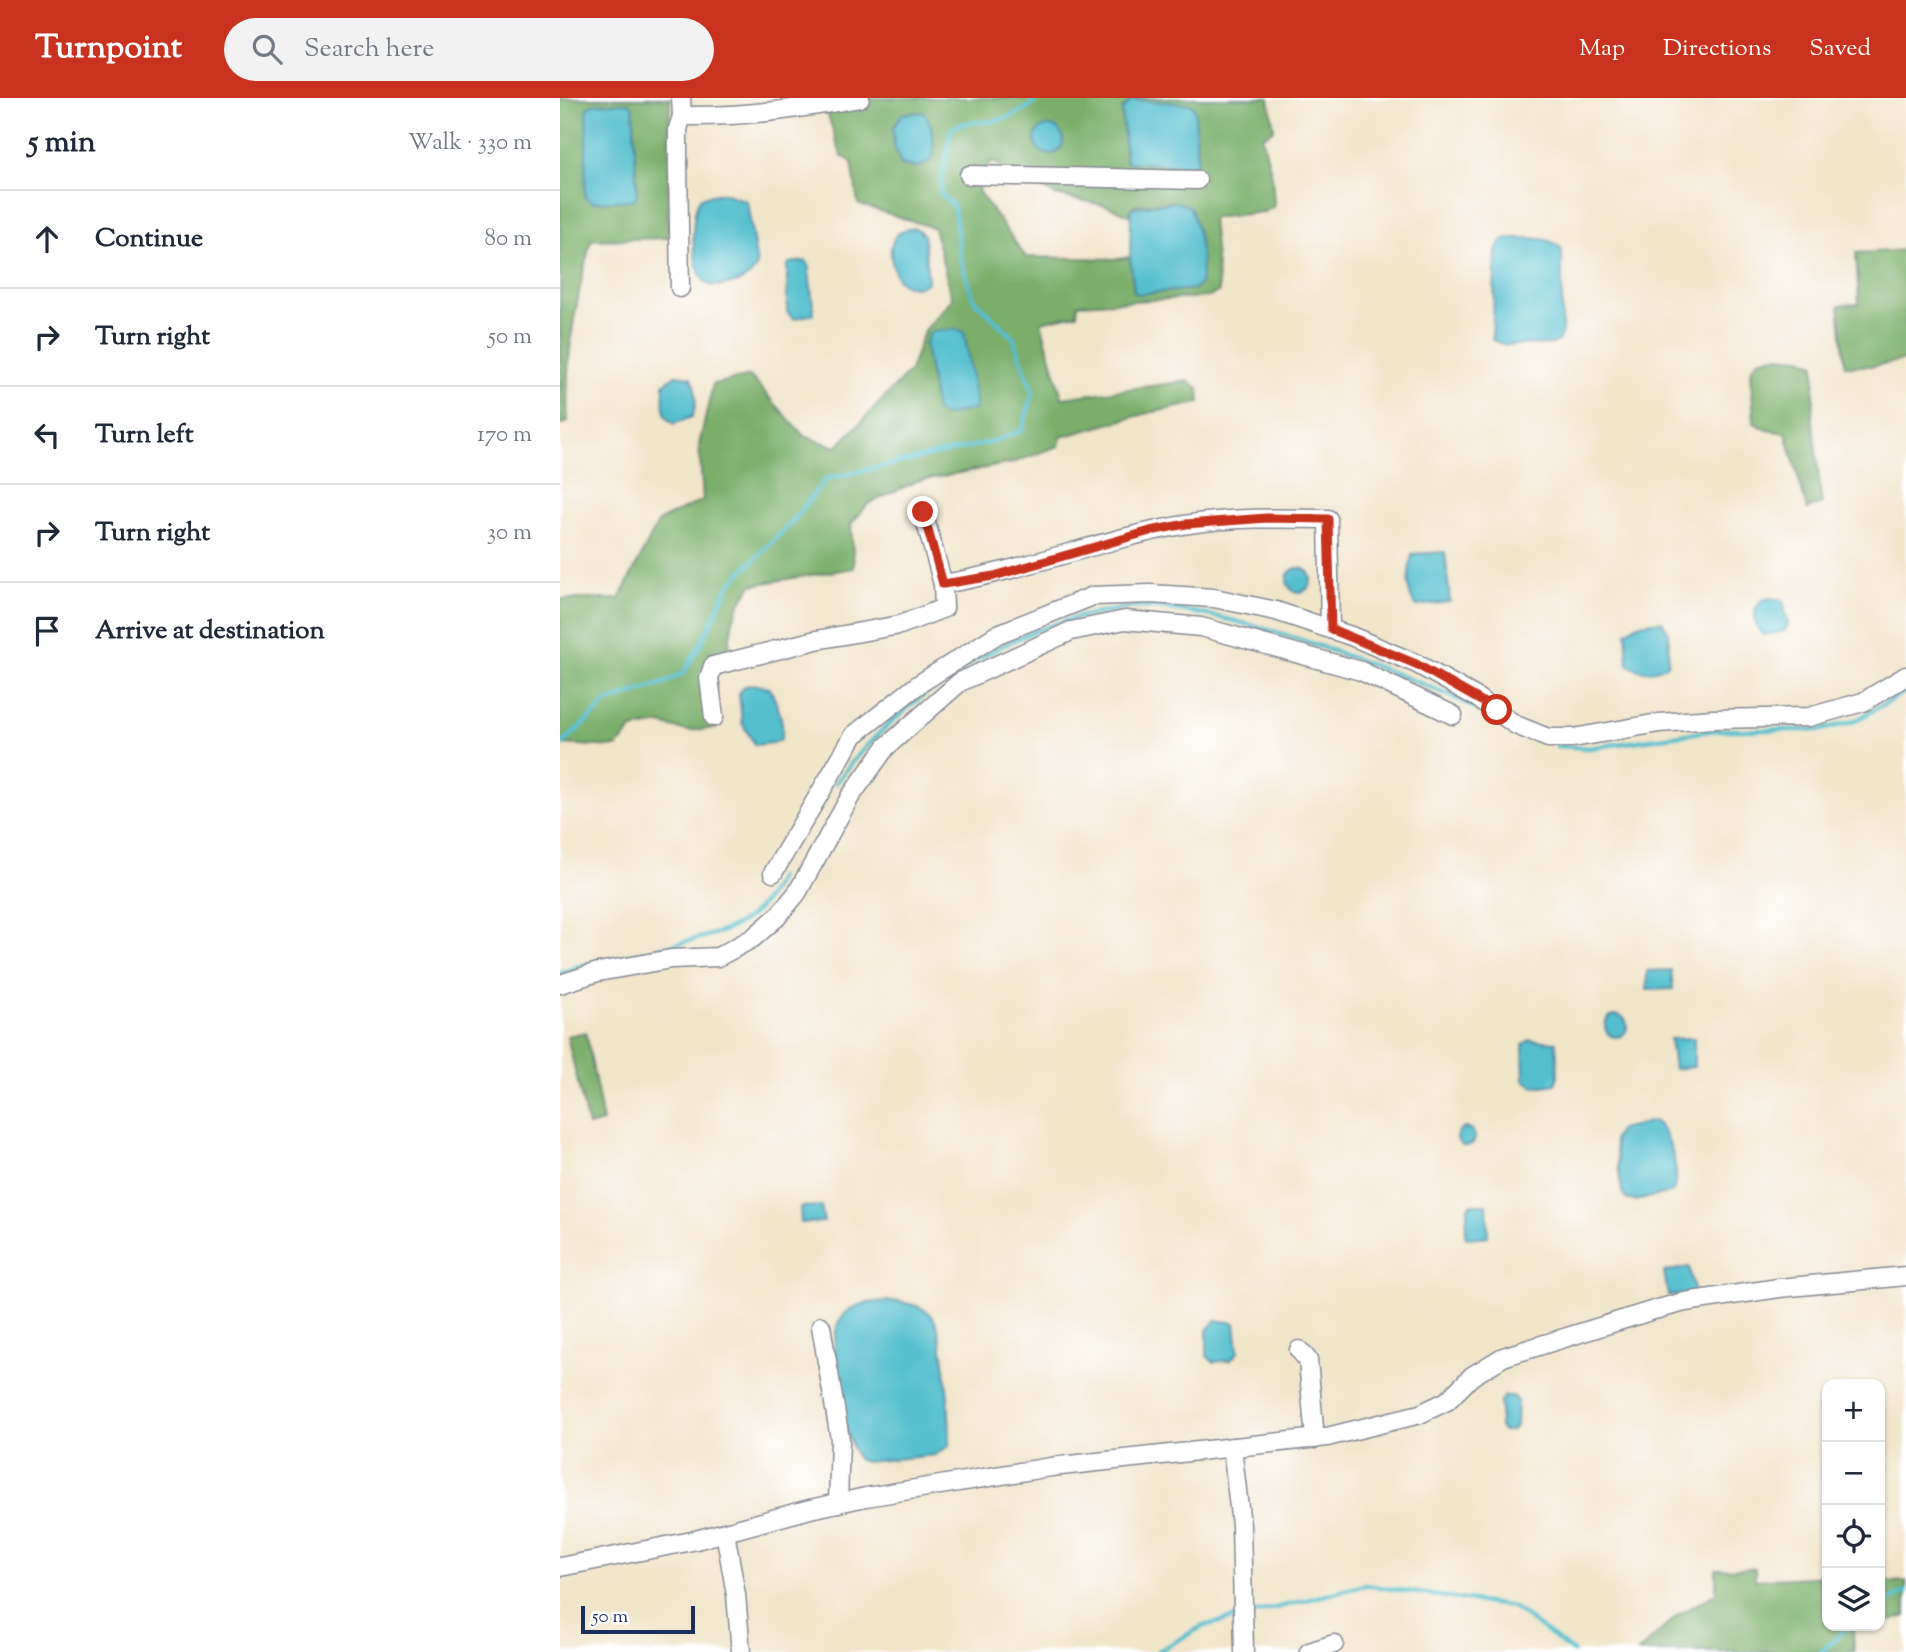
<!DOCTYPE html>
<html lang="en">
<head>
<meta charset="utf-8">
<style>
	body { margin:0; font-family:"Sorts Mill Goudy",serif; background:#f2f2f3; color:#1f2937 }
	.controls { position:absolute; right:21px; bottom:21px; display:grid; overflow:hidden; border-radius:14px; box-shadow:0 2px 5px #0004 }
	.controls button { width:63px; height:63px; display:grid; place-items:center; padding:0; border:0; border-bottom:2px solid #e0e1e3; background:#fff; color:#1f2937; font:35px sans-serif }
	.scale { position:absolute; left:21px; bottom:18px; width:114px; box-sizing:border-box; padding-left:7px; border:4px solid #1b2f5e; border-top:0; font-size:19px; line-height:24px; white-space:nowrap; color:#1b2f5e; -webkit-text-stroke:5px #fff; paint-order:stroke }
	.stop { position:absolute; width:21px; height:21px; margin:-16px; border:5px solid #c8321e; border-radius:50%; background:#fff }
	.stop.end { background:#c8321e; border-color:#fff; box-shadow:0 2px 7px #0008 }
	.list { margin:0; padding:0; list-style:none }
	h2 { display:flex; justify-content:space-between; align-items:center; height:91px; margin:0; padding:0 28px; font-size:30px }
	h2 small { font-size:23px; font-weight:400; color:#747a83 }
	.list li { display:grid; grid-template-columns:46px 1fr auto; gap:21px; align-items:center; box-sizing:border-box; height:98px; padding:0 28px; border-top:2px solid #e0e1e3 }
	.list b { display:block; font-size:26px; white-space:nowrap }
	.list em { font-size:23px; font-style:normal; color:#747a83 }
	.icon { flex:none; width:38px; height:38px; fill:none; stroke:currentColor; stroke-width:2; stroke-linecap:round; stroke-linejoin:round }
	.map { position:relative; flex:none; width:1346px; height:1554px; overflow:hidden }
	header { display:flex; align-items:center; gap:42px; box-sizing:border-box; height:98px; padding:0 35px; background:#c8321e; color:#fff }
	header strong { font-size:33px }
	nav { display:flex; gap:38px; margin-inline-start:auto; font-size:24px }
	.search { width:490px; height:63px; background:#f2f2f3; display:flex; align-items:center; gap:18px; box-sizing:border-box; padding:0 24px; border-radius:38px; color:#747a83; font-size:26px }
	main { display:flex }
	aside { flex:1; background:#fff }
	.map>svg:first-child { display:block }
	.forest { fill:#7aae6a; stroke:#4a6e64; stroke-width:2; fill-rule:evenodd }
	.water { fill:#54bfce; stroke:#387796; stroke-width:2 }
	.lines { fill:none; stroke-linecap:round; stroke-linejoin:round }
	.stream { stroke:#54bfce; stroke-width:4.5 }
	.minor-casing { stroke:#868a94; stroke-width:21 }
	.minor { stroke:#fff; stroke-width:18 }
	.route { stroke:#c8321e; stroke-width:9 }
</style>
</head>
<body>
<header>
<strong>Turnpoint</strong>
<div class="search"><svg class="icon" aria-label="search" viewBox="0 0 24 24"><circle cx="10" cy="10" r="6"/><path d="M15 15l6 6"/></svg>Search here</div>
<nav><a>Map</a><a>Directions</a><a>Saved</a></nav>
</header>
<main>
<aside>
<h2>5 min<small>Walk · 330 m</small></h2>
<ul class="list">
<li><svg class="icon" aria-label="ahead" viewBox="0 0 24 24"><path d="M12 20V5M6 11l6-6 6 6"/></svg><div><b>Continue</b></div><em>80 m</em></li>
<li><svg class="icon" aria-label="right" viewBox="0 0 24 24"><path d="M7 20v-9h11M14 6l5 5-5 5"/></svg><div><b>Turn right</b></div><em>50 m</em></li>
<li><svg class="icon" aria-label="left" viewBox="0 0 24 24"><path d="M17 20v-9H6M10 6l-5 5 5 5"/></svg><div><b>Turn left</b></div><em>170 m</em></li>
<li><svg class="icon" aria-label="right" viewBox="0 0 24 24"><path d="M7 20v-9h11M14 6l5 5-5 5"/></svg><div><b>Turn right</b></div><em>30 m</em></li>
<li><svg class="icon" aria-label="arrive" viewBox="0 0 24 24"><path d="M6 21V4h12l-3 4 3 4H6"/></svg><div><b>Arrive at destination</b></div></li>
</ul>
</aside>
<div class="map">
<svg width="1346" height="1554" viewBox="0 0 1346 1554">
	<rect width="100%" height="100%" fill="#fff"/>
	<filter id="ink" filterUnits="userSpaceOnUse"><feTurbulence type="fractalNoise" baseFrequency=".0143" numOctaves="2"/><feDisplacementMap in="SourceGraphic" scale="14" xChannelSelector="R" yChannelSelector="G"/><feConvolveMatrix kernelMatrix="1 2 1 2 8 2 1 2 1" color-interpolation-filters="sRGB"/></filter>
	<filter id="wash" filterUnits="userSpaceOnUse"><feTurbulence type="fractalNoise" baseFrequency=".00686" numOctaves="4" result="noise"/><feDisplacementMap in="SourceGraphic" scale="28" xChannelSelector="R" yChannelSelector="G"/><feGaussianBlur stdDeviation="1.57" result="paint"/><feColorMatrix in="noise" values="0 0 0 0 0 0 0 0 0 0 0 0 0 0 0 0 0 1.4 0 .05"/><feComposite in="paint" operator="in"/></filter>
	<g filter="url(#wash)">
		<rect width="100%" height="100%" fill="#f1e5ca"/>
		<g class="forest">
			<path d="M0 0H110L108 140 31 142C16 202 4 262 8 324L0 327Z"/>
			<path d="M272 0H709L714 31 702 39 712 78 714 108 704 114 652 120 659 193 649 199 518 206 517 216 481 224 502 300 628 283 639 290 640 305 588 315 501 339 499 348 452 365 357 383 308 406 291 426 294 470 192 487C174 511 169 529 169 559L155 573 157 630 127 633 100 626 72 631 57 649 0 646V501H59L99 423 143 402 139 347 153 286 190 278 244 338 277 349 350 273 364 233 392 201 374 130 298 106 292 64 281 57 266 11ZM572 2 635 11 636 64 633 68 566 64 562 12ZM363 14 341 66 334 46 343 16ZM431 63 495 97 548 108 569 117 571 110 576 107 616 104 630 109 632 116 574 193 570 159 558 161 466 159 418 93Z"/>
			<path d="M1346 152V262L1313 268H1285L1279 207 1299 206 1296 155Z"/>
			<path d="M1216 258 1241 260 1255 266 1253 324 1262 406 1247 411 1226 335 1207 332 1194 325 1191 272 1198 262Z"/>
			<path d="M26 934 43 1024 28 1028 7 938Z"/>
			<path d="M1195 1470V1482L1267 1478V1528H1298L1293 1531 1294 1554H1078L1118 1517 1156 1495V1471Z"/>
			<path d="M1320 1479 1331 1484 1346 1483V1518L1320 1526Z"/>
		</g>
		<g class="water">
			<path d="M572 2 630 6 635 11 637 64 633 68 566 64 562 12Z"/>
			<path d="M69 5 73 10 77 96 74 102 32 104 25 99 27 10 33 6Z"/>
			<path d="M363 14C373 24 375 47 372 61 363 69 352 71 341 66L334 46 333 30 342 16Z"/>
			<circle cx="489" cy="42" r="14"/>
			<path d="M163 95 187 103 197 168C191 178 184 183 171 186 166 187 155 189 150 187 130 179 129 113 141 99Z"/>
			<path d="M616 104 630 109C638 132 645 162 640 186L634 191 578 196 574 193 570 159 571 110Z"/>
			<path d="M356 130 364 137 368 184C358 191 347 190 338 182 328 159 324 132 356 130Z"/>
			<path d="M952 140C967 140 993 138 1002 152V232L999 242 993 246 946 247 932 242 936 152 944 141Z"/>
			<path d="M245 163 248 165 254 216 233 221 227 214V169L229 165Z"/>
			<path d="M395 231 404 234 416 305 415 311 384 318 376 313 365 245 371 234Z"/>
			<path d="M115 277 131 279C137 291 137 307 132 319L114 326C100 318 104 300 104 286Z"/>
			<path d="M885 454 890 504 857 508C844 497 849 472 852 456Z"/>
			<circle cx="739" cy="482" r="12"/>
			<path d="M1210 500 1223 502 1228 526 1225 533 1204 537C1194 531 1195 522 1195 511L1202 502Z"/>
			<path d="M1102 523 1109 535 1108 566C1096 575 1079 576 1068 566L1066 534 1078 526Z"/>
			<path d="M193 586 210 590C216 605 226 624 221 641L213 645 195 647 182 625 179 595 183 589Z"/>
			<path d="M1111 872 1113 891 1087 892V873Z"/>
			<circle cx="1056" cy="928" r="11"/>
			<path d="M1134 940V969L1114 971 1110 941Z"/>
			<path d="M970 942 996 944 998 978 995 986 975 989 964 982 963 947Z"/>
			<path d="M1094 1023C1110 1034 1122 1077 1112 1094L1075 1103 1066 1101 1062 1094 1054 1041 1061 1031Z"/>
			<circle cx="906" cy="1039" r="9"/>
			<path d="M911 1106H927L928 1138 907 1140 905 1137 908 1109Z"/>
			<path d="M261 1108 264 1124 241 1125 240 1109Z"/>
			<path d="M1129 1169 1134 1192 1132 1195 1108 1198 1104 1174Z"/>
			<path d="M337 1203C349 1206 364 1208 372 1218 384 1231 392 1328 389 1348L375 1357 306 1364 298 1362C284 1340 263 1240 282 1219 297 1202 316 1204 337 1203Z"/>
			<path d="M656 1222 675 1225 678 1254 671 1262 654 1264 647 1258V1232Z"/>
			<path d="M945 1298H953L957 1302 956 1328 951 1333H943L940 1329V1303Z"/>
		</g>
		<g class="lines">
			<g class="stream">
				<path d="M0 648 47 604 105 585 123 575 141 546 168 488 232 424 266 381 432 344 462 332 473 295 453 239 414 202 400 159 394 109 380 94 391 31C406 21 417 26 434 23 451 20 467 12 479 0"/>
				<path d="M997 648 1029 650 1156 632H1261L1295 623 1346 593"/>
				<path d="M276 685C338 601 448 527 551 513 561 511 573 508 583 509 651 511 734 538 798 562 841 578 889 594 929 618"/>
				<path d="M0 876 19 868C49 863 79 856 109 848 160 834 193 833 219 779"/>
				<path d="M1320 1507 1346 1494"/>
				<path d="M688 1517 805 1487 953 1509 1013 1554"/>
				<path d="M597 1554 643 1528 679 1519"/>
				<path d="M1261 1554 1289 1528"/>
			</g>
		</g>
	</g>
	<g filter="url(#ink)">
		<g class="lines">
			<defs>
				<g id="minor">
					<path d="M121 0 122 18C183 19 240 11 300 0"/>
					<path d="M409 77 637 82"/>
					<path d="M120 190 118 65V31L122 18"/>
					<path d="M383 486C466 472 542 441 623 427 671 419 720 420 768 421L770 531"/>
					<path d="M154 619 149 580 153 568 256 542 340 527 384 510 383 486 363 414"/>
					<path d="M213 775 294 637 359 586 438 536 533 498 590 496 654 500 716 513 791 538 857 566 916 599 956 627 988 640H1013L1099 625 1153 621 1249 619 1303 604 1346 578"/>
					<path d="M0 886 38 874 111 861 158 859 193 840 217 819 237 795 290 699 326 649 400 584 511 533 565 522 641 529 801 573 893 617"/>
					<path d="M261 1228 280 1341 278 1405"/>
					<path d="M739 1252 748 1262 755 1341"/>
					<path d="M672 1349 681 1427 684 1554"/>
					<path d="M165 1434 176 1497 181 1554"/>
					<path d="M0 1469 132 1443 250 1411 306 1399 491 1369 767 1339 860 1316 887 1303 912 1278 943 1259 1094 1212 1125 1204 1219 1190 1346 1178"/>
					<path d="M749 1554 774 1546"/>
				</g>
			</defs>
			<use href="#minor" class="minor-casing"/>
			<use href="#minor" class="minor"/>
		</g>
	</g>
	<g class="lines" filter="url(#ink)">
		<path class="route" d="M363 414 383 486 434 478 590 433 626 426 707 420 768 421 771 531 856 566 937 612"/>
	</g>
</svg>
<div class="controls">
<button>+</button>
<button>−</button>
<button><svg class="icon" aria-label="locate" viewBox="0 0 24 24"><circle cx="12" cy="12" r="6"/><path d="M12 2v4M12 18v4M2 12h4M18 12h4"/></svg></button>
<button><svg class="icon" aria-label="layers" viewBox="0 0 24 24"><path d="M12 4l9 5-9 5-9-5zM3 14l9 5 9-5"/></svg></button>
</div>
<div class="scale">50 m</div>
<div class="stop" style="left:937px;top:612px"></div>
<div class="stop end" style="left:363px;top:414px"></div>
</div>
</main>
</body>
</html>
